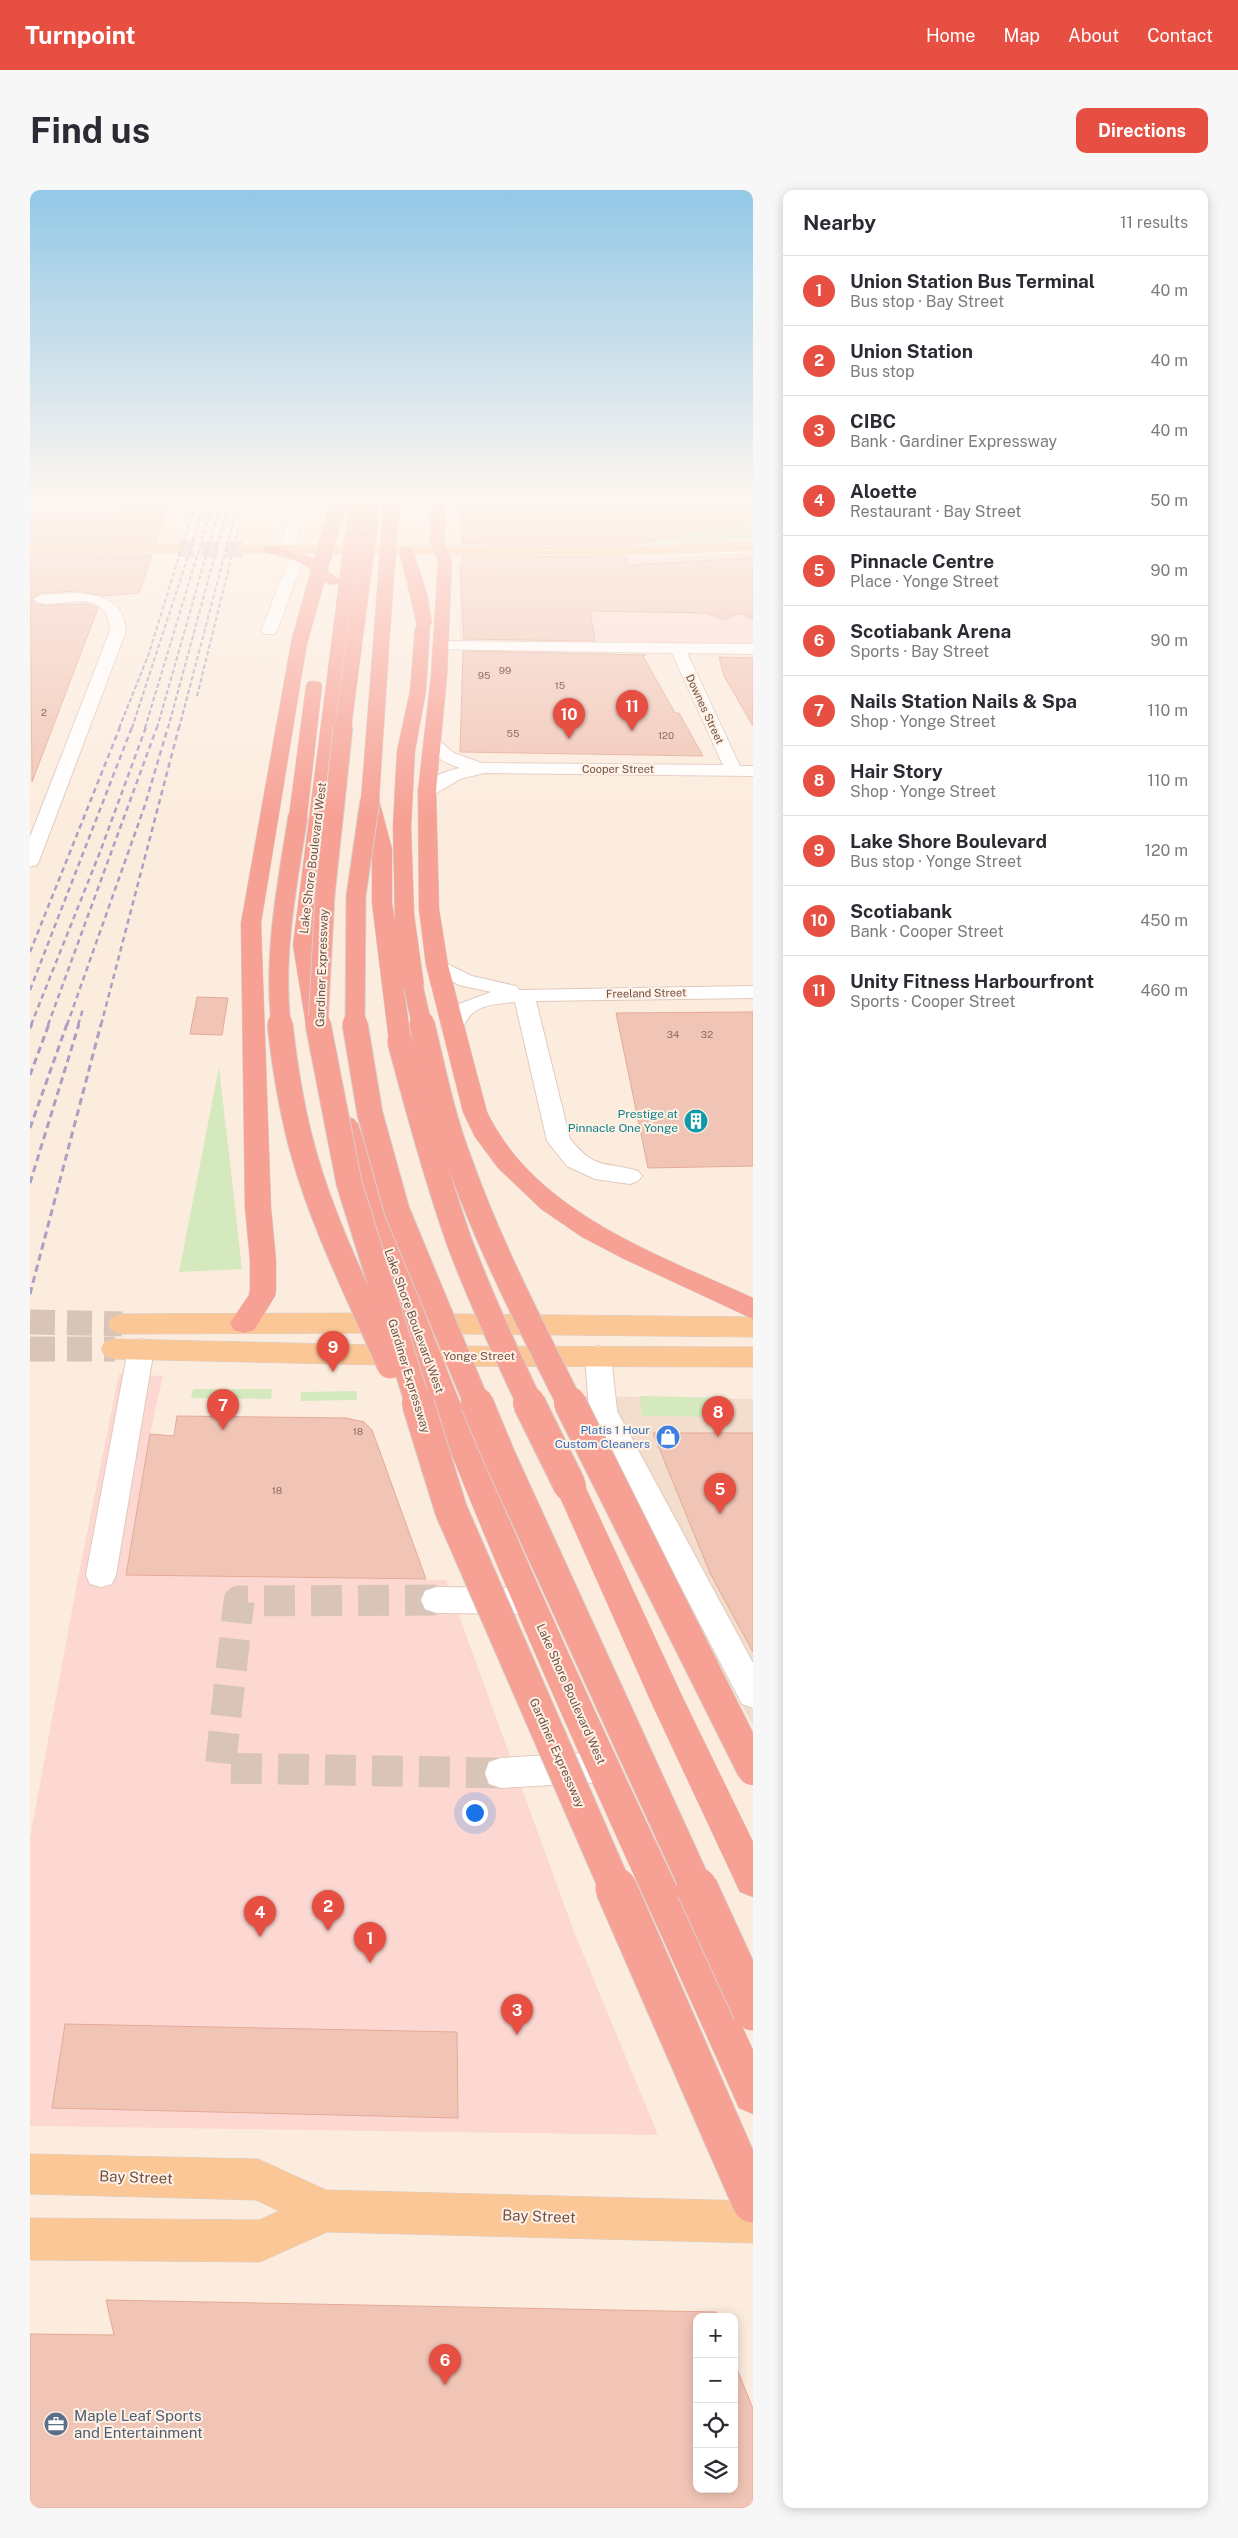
<!DOCTYPE html>
<html lang="en">
<head>
<meta charset="utf-8">
<style>
	body { margin:0; font-family:"Public Sans",sans-serif; background:#f7f7f7; color:#2b2b33 }
	.controls { position:absolute; right:15px; bottom:15px; display:grid; overflow:hidden; border-radius:10px; box-shadow:0 2px 12px #0003 }
	.controls button { width:45px; height:45px; display:grid; place-items:center; padding:0; border:0; border-bottom:1px solid #e1e1e2; background:#fff; color:#2b2b33; font:25px sans-serif }
	.you { position:absolute; left:444px; top:1622px; width:18px; height:18px; margin:-12px; border:4px solid #fff; border-radius:50%; background:#1a73e8; box-shadow:0 0 0 8px #1a73e833 }
	.badge { display:grid; place-items:center; width:32px; height:32px; border-radius:50%; background:#e74f42; color:#fff; font-size:16px; font-weight:700 }
	.pin { position:absolute; translate:-50% -41px; filter:drop-shadow(0 1px 2px #0008) }
	.pin::after { content:''; position:absolute; top:26px; width:18px; height:15px; background:inherit; clip-path:polygon(0 0,100% 0,50% 100%) }
	.list { margin:0; padding:0; list-style:none }
	h2 { display:flex; justify-content:space-between; align-items:center; height:65px; margin:0; padding:0 20px; font-size:21px }
	h2 small { font-size:16px; font-weight:400; color:#7c7c81 }
	.list li { display:grid; grid-template-columns:32px 1fr auto; gap:15px; align-items:center; box-sizing:border-box; height:70px; padding:0 20px; border-top:1px solid #e1e1e2 }
	.list b { display:block; font-size:19px; white-space:nowrap }
	.list p { margin:0; font-size:16px; white-space:nowrap; color:#7c7c81 }
	.list em { font-size:16px; font-style:normal; color:#7c7c81 }
	.icon { flex:none; width:28px; height:28px; fill:none; stroke:currentColor; stroke-width:2; stroke-linecap:round; stroke-linejoin:round }
	.map { position:relative; flex:none; width:723px; height:2318px; overflow:hidden; border-radius:10px }
	header { display:flex; align-items:center; gap:30px; box-sizing:border-box; height:70px; padding:0 25px; background:#e74f42; color:#fff }
	header strong { font-size:24px }
	nav { display:flex; gap:28px; margin-inline-start:auto; font-size:18px }
	.intro { display:flex; align-items:center; justify-content:space-between; box-sizing:border-box; height:120px; padding:0 30px }
	h1 { margin:0; font-size:35px }
	.button { padding:12px 22px; border-radius:10px; background:#e74f42; color:#fff; font-size:18px; font-weight:700 }
	main { display:flex; gap:30px; padding:0 30px }
	aside { flex:1; background:#fff; border-radius:10px; box-shadow:0 2px 12px #0003 }
	.map>svg:first-child { display:block }
	.residential { fill:#f3ddcd }
	.commercial { fill:#fdd8d2 }
	.green { fill:#d5e9be }
	.building { fill:#f1c5b6; stroke:#e4a996 }
	.lines { fill:none; stroke-linecap:round; stroke-linejoin:round }
	.minor-tunnel { stroke:#d9c5b8; stroke-width:31; stroke-dasharray:31 16; stroke-linecap:butt }
	.major-tunnel-far1 { stroke:#d9c5b8; stroke-width:16; stroke-dasharray:16 8; stroke-linecap:butt }
	.major-tunnel { stroke:#d9c5b8; stroke-width:25; stroke-dasharray:25 12; stroke-linecap:butt }
	.minor-casing { stroke:#e1c9be; stroke-width:2 }
	.major-casing { stroke:#d7cecb; stroke-width:1 }
	.highway-casing { stroke:#d7cecb; stroke-width:1 }
	.minor { fill:#fff; fill-rule:evenodd }
	.major { fill:#fcc796; fill-rule:evenodd }
	.highway { fill:#f7a094; fill-rule:evenodd }
	.rail-far2 { stroke:#ad9ec4; stroke-width:2; stroke-dasharray:4.5 2.5; stroke-linecap:butt }
	.rail-far1 { stroke:#ad9ec4; stroke-width:2.5; stroke-dasharray:5.5 4; stroke-linecap:butt }
	.rail { stroke:#ad9ec4; stroke-width:3; stroke-dasharray:7 4.5; stroke-linecap:butt }
	.highway-bridge-far4-casing { stroke:#d7cecb; stroke-width:17; stroke-linecap:butt }
	.highway-bridge-far3-casing { stroke:#d7cecb; stroke-width:21; stroke-linecap:butt }
	.highway-bridge-far2-casing { stroke:#d7cecb; stroke-width:27; stroke-linecap:butt }
	.highway-bridge-far1-casing { stroke:#d7cecb; stroke-width:34; stroke-linecap:butt }
	.highway-bridge-casing { stroke:#d7cecb; stroke-width:43; stroke-linecap:butt }
	.highway-bridge-far4 { stroke:#f7a094; stroke-width:16 }
	.highway-bridge-far3 { stroke:#f7a094; stroke-width:19 }
	.highway-bridge-far2 { stroke:#f7a094; stroke-width:25 }
	.highway-bridge-far1 { stroke:#f7a094; stroke-width:32 }
	.highway-bridge { stroke:#f7a094; stroke-width:41 }
	.labels { text-anchor:middle; dominant-baseline:central; stroke-width:4; stroke-linejoin:round; paint-order:stroke }
	.number-label { font-size:10px; fill:#916d63 }
	.far-street-label { font-size:11px; fill:#715047; stroke:#fff1e4 }
	.street-label { font-size:12px; fill:#715047; stroke:#fff1e4 }
	.culture-label { font-size:12px; fill:#0d838f; stroke:#fff1e4; text-anchor:end }
	.shop-label { font-size:12px; fill:#366cbe; stroke:#fff1e4; text-anchor:end }
	.near-street-label { font-size:15px; fill:#715047; stroke:#fff1e4 }
	.near-service-label { font-size:15px; fill:#4e5e75; stroke:#fff1e4; text-anchor:start }
</style>
</head>
<body>
<header>
<strong>Turnpoint</strong>
<nav><a>Home</a><a>Map</a><a>About</a><a>Contact</a></nav>
</header>
<div class="intro"><h1>Find us</h1><a class="button">Directions</a></div>
<main>
<div class="map">
<svg width="723" height="2318" viewBox="0 0 723 2318">
	<rect width="100%" height="100%" fill="#fcecde"/>
	<path class="residential" d="M554 1206 723 1209V1536L659 1412Z"/>
	<g class="commercial">
		<path d="M723 363V454L430 452 429 372 432 370 654 367Z"/>
		<path d="M89 1184 133 1186 120 1244 96 1385 416 1390 543 1739 628 1945 0 1936V1648L48 1388Z"/>
	</g>
	<g class="green">
		<path d="M723 329V349L615 354 611 344 645 346Z"/>
		<path d="M189 877 212 1079 149 1082Z"/>
		<path d="M163 1199H242L241 1209 161 1208Z"/>
		<path d="M327 1201V1210L271 1211V1202Z"/>
		<path d="M610 1206 698 1208 700 1227 612 1226Z"/>
	</g>
	<g class="building">
		<path d="M0 306H85L77 313 0 312Z"/>
		<path d="M101 306H142L125 353 0 352V324L79 325 94 320Z"/>
		<path d="M430 306H723V329L603 355 432 354Z"/>
		<path d="M0 364 122 365 109 403 72 406 48 401 11 403 2 408 11 415 58 414 68 418 2 592Z"/>
		<path d="M432 366 596 367 597 375 723 368V429L709 423 695 430 676 423 560 421 565 451 434 449 430 377 433 376Z"/>
		<path d="M433 461 616 465 613 466 645 523H649L673 566 430 562Z"/>
		<path d="M689 467 723 468V536L694 486Z"/>
		<path d="M167 807 198 808 192 845 160 844Z"/>
		<path d="M723 822V976L618 978 586 823Z"/>
		<path d="M147 1226 316 1228 334 1232 342 1240 396 1389 96 1385 120 1244 144 1246Z"/>
		<path d="M623 1243H723V1462L680 1383Z"/>
		<path d="M35 1834 427 1842 428 1928 22 1918Z"/>
		<path d="M76 2110 686 2122 687 2127H667V2299H704V2171L723 2219V2318H0V2144L84 2145Z"/>
	</g>
	<g class="lines">
		<path class="minor-tunnel" d="M406 1410 209 1411 190 1578 471 1583"/>
		<path class="major-tunnel-far1" d="M148 359H215"/>
		<g class="major-tunnel">
			<path d="M0 1132 92 1134"/>
			<path d="M0 1159H85"/>
		</g>
		<defs>
			<g id="minor">
				<path d="M87 306H99L92 319 78 323 0 322V314L77 315 82 313Z"/>
				<path d="M258 306H270L272 329 264 359 257 363 250 359 258 329Z"/>
				<path d="M267 363 274 367 247 441 244 444H234L231 441 260 367Z"/>
				<path d="M48 403C75 406 93 411 96 441L9 671 7 675 0 677V647L80 441C77 387 17 427 4 409L11 405Z"/>
				<path d="M411 451 723 454V464L657 463 710 576H723V586L454 583 430 589 403 605H391L388 601C397 588 415 581 430 578 415 573 402 566 393 553L395 549H407L424 563 452 573 693 575 642 463 406 459 403 456 406 453Z"/>
				<path d="M407 769 442 786 486 796 489 800 723 796V808L506 811 540 949C566 981 574 971 608 981L612 986 608 991 600 994 565 989 537 976 517 951 485 812C473 813 455 814 444 822 431 832 436 847 414 842L411 837 429 814 461 802 429 795 400 779 397 775 400 771Z"/>
				<path d="M111 1149 120 1152 124 1159 86 1385 82 1394 71 1397 60 1394 56 1385 98 1159 102 1152Z"/>
				<path d="M568 1156 577 1159 581 1166 587 1221 723 1473V1518L712 1514 559 1221 555 1166 559 1159Z"/>
				<path d="M406 1397 499 1398 510 1402 514 1411 510 1420 499 1424 406 1423 395 1419 391 1410 395 1401Z"/>
				<path d="M574 1562 586 1566 590 1577 586 1588 574 1592 471 1598 459 1594 455 1583 459 1572 471 1568Z"/>
			</g>
			<g id="major">
				<path d="M723 352V360L598 365 215 363 208 359 215 355 598 357Z"/>
				<path d="M0 354 148 355 155 359 148 363 0 362Z"/>
				<path d="M335 1123 723 1127V1147L335 1143 92 1144 82 1141 78 1134 82 1127 92 1124Z"/>
				<path d="M85 1149 395 1156 723 1157V1177L395 1176 85 1169 75 1166 71 1159 75 1152Z"/>
				<path d="M0 1964 228 1969 296 2000 723 2011V2053L297 2042 230 2072 0 2070V2028L229 2030 249 2021 226 2010 0 2004Z"/>
			</g>
			<g id="highway">
				<path d="M320 306H334L283 755 298 835 295 840 287 842 279 840 276 835 263 755 309 393C295 400 284 380 273 374 262 368 247 366 235 362L233 359 240 355 283 368 309 390Z"/>
				<path d="M402 306H416L414 352 422 370 417 486 406 601 409 719 418 775 457 922C506 1023 627 1064 723 1108V1129L592 1068 552 1047 511 1019 468 978 445 947 433 922 396 775 389 719 388 601 401 486 408 370 400 352Z"/>
				<path d="M376 356 383 360 397 404 402 433 400 436 396 501 385 561 381 636 384 724 394 796 391 801 383 802 374 799 381 851 378 856 370 858 362 856 359 851 342 713V659L331 610 344 442 352 437 360 442 349 610 362 659V713L365 732 363 636 367 561 380 501 385 438 387 435 369 360Z"/>
				<path d="M269 448 277 453 231 733 241 1018 246 1070V1099L245 1106 224 1140 214 1143 204 1140 200 1133 219 1105 220 1099V1070L215 1018 211 733 261 453Z"/>
				<path d="M284 491 290 492 292 496 277 626 275 630H261L259 626 276 496 278 492Z"/>
				<path d="M316 926 324 929 328 934C431 1254 582 1555 723 1860V1924L709 1918C565 1594 408 1274 304 934L308 929Z"/>
				<path d="M540 1284 551 1288 555 1296 652 1506 723 1652V1707L710 1702 622 1514 525 1296 529 1288Z"/>
			</g>
		</defs>
		<use href="#minor" class="minor-casing"/>
		<use href="#major" class="major-casing"/>
		<use href="#highway" class="highway-casing"/>
		<use href="#minor" class="minor"/>
		<use href="#major" class="major"/>
		<use href="#highway" class="highway"/>
		<g class="rail-far2">
			<path d="M167 506 209 337"/>
			<path d="M89 538 118 466 168 306"/>
			<path d="M102 538 177 308"/>
			<path d="M115 538 185 306"/>
			<path d="M127 538 193 306"/>
			<path d="M138 538 201 306"/>
			<path d="M149 538 210 306"/>
		</g>
		<g class="rail-far1">
			<path d="M0 762 90 537"/>
			<path d="M0 800 102 537"/>
			<path d="M1 835 70 662 116 537"/>
			<path d="M18 835 127 537"/>
			<path d="M37 835 115 615 138 537"/>
			<path d="M48 835 53 819"/>
			<path d="M71 835 149 537"/>
		</g>
		<g class="rail">
			<path d="M0 838 2 834"/>
			<path d="M0 885 19 834"/>
			<path d="M0 938 37 834"/>
			<path d="M0 993 49 834"/>
			<path d="M0 1104 71 834"/>
		</g>
		<defs>
			<g id="highway-bridge-far4">
				<path d="M352 442 362 306"/>
				<path d="M269 453 310 306"/>
				<path d="M313 538 340 332V306"/>
			</g>
			<g id="highway-bridge-far3">
				<path d="M383 796 392 835"/>
				<path d="M251 835C243 765 257 695 268 626"/>
				<path d="M288 835 295 705 313 537"/>
				<path d="M325 835 326 706 340 610"/>
			</g>
			<g id="highway-bridge-far2">
				<path d="M250 834C255 879 262 924 275 968 295 1038 331 1109 360 1176"/>
				<path d="M288 834 319 993 388 1214"/>
				<path d="M325 834 340 924 367 1021 447 1214"/>
				<path d="M392 834C403 881 413 930 431 976 461 1059 501 1136 540 1214"/>
				<path d="M370 851C388 918 406 985 429 1051 450 1107 475 1161 500 1214"/>
			</g>
			<g id="highway-bridge-far1">
				<path d="M388 1213 421 1320 586 1699"/>
				<path d="M447 1213 469 1266 667 1699"/>
				<path d="M499 1213 540 1296"/>
				<path d="M540 1213 723 1579"/>
			</g>
			<g id="highway-bridge">
				<path d="M586 1698 723 2012"/>
				<path d="M667 1698 723 1820"/>
			</g>
		</defs>
		<use href="#highway-bridge-far4" class="highway-bridge-far4-casing"/>
		<use href="#highway-bridge-far3" class="highway-bridge-far3-casing"/>
		<use href="#highway-bridge-far2" class="highway-bridge-far2-casing"/>
		<use href="#highway-bridge-far1" class="highway-bridge-far1-casing"/>
		<use href="#highway-bridge" class="highway-bridge-casing"/>
		<use href="#highway-bridge-far4" class="highway-bridge-far4"/>
		<use href="#highway-bridge-far3" class="highway-bridge-far3"/>
		<use href="#highway-bridge-far2" class="highway-bridge-far2"/>
		<use href="#highway-bridge-far1" class="highway-bridge-far1"/>
		<use href="#highway-bridge" class="highway-bridge"/>
	</g>
	<linearGradient id="sky" x2="0" y2="1"><stop stop-color="#93c8e7"/><stop offset="0.49" stop-color="#fef6f0"/><stop offset="1" stop-color="#fef6f0" stop-opacity="0"/></linearGradient>
	<rect width="723" height="630" fill="url(#sky)"/>
	<defs>
		<symbol id="building-disc" viewBox="-11 -11 22 22"><circle r="9.5" fill="#0f9aa8" stroke="#fff1e4"/><path d="M-4-6H4V6H1V3H-1V6H-4ZM-2.5-4.3h1.7v1.8h-1.7ZM.8-4.3h1.7v1.8H.8ZM-2.5-1h1.7V.8h-1.7ZM.8-1h1.7V.8H.8Z" fill="#fff"/></symbol>
		<symbol id="shop-disc" viewBox="-11 -11 22 22"><circle r="9.5" fill="#3f7fe0" stroke="#fff1e4"/><path d="M-5-2.5h2.3a2.7 3.5 0 0 1 5.4 0H5L5.5 6h-11ZM-1.5-2.5h3a1.5 2.3 0 0 0-3 0Z" fill="#fff"/></symbol>
		<symbol id="office-disc" viewBox="-11 -11 22 22"><circle r="9.5" fill="#5c6f8a" stroke="#fff1e4"/><path d="M-6-3h4V-5.5h4V-3h4V5H-6ZM-1-4.5V-3h2v-1.5ZM-6 0V1H6V0Z" fill="#fff"/></symbol>
	</defs>
	<g fill-rule="evenodd">
		<use href="#building-disc" x="652" y="917" width="28" height="28"/>
		<use href="#shop-disc" x="624" y="1233" width="28" height="28"/>
		<use href="#office-disc" x="12" y="2220" width="28" height="28"/>
	</g>
	<g class="labels">
		<g class="number-label">
			<text x="475" y="480">99</text>
			<text x="454" y="485">95</text>
			<text x="530" y="495">15</text>
			<text x="14" y="522">2</text>
			<text x="483" y="543">55</text>
			<text x="636" y="545">120</text>
			<text x="643" y="844">34</text>
			<text x="677" y="844">32</text>
			<text x="328" y="1241">18</text>
			<text x="247" y="1300">18</text>
		</g>
		<g class="far-street-label">
			<text transform="translate(675 519) rotate(65)">Downes Street</text>
			<text x="588" y="579">Cooper Street</text>
			<text transform="translate(616 803) rotate(-1)">Freeland Street</text>
		</g>
		<g class="street-label">
			<text transform="translate(283 668) rotate(-83)">Lake Shore Boulevard West</text>
			<text transform="translate(292 778) rotate(-88)">Gardiner Expressway</text>
			<text transform="translate(384 1131) rotate(70)">Lake Shore Boulevard West</text>
			<text x="449" y="1166">Yonge Street</text>
			<text transform="translate(379 1186) rotate(73)">Gardiner Expressway</text>
			<text transform="translate(541 1504) rotate(66)">Lake Shore Boulevard West</text>
			<text transform="translate(527 1563) rotate(66)">Gardiner Expressway</text>
		</g>
		<g class="culture-label">
			<text x="648" y="924">Prestige at<tspan x="648" dy="14">Pinnacle One Yonge</tspan></text>
		</g>
		<g class="shop-label">
			<text x="620" y="1240">Platis 1 Hour<tspan x="620" dy="14">Custom Cleaners</tspan></text>
		</g>
		<g class="near-street-label">
			<text transform="translate(106 1987) rotate(2)">Bay Street</text>
			<text transform="translate(509 2026) rotate(2)">Bay Street</text>
		</g>
		<g class="near-service-label">
			<text x="44" y="2225">Maple Leaf Sports<tspan x="44" dy="17">and Entertainment</tspan></text>
		</g>
	</g>
</svg>
<div class="controls">
<button>+</button>
<button>−</button>
<button><svg class="icon" aria-label="locate" viewBox="0 0 24 24"><circle cx="12" cy="12" r="6"/><path d="M12 2v4M12 18v4M2 12h4M18 12h4"/></svg></button>
<button><svg class="icon" aria-label="layers" viewBox="0 0 24 24"><path d="M12 4l9 5-9 5-9-5zM3 14l9 5 9-5"/></svg></button>
</div>
<div class="you"></div>
<div class="pin badge" style="left:340px;top:1773px">1</div>
<div class="pin badge" style="left:298px;top:1741px">2</div>
<div class="pin badge" style="left:487px;top:1845px">3</div>
<div class="pin badge" style="left:230px;top:1747px">4</div>
<div class="pin badge" style="left:690px;top:1324px">5</div>
<div class="pin badge" style="left:415px;top:2195px">6</div>
<div class="pin badge" style="left:193px;top:1240px">7</div>
<div class="pin badge" style="left:688px;top:1247px">8</div>
<div class="pin badge" style="left:303px;top:1182px">9</div>
<div class="pin badge" style="left:539px;top:549px">10</div>
<div class="pin badge" style="left:602px;top:541px">11</div>
</div>
<aside>
<h2>Nearby<small>11 results</small></h2>
<ul class="list">
<li><span class="badge">1</span><div><b>Union Station Bus Terminal</b><p>Bus stop · Bay Street</p></div><em>40 m</em></li>
<li><span class="badge">2</span><div><b>Union Station</b><p>Bus stop</p></div><em>40 m</em></li>
<li><span class="badge">3</span><div><b>CIBC</b><p>Bank · Gardiner Expressway</p></div><em>40 m</em></li>
<li><span class="badge">4</span><div><b>Aloette</b><p>Restaurant · Bay Street</p></div><em>50 m</em></li>
<li><span class="badge">5</span><div><b>Pinnacle Centre</b><p>Place · Yonge Street</p></div><em>90 m</em></li>
<li><span class="badge">6</span><div><b>Scotiabank Arena</b><p>Sports · Bay Street</p></div><em>90 m</em></li>
<li><span class="badge">7</span><div><b>Nails Station Nails &amp; Spa</b><p>Shop · Yonge Street</p></div><em>110 m</em></li>
<li><span class="badge">8</span><div><b>Hair Story</b><p>Shop · Yonge Street</p></div><em>110 m</em></li>
<li><span class="badge">9</span><div><b>Lake Shore Boulevard</b><p>Bus stop · Yonge Street</p></div><em>120 m</em></li>
<li><span class="badge">10</span><div><b>Scotiabank</b><p>Bank · Cooper Street</p></div><em>450 m</em></li>
<li><span class="badge">11</span><div><b>Unity Fitness Harbourfront</b><p>Sports · Cooper Street</p></div><em>460 m</em></li>
</ul>
</aside>
</main>
</body>
</html>
